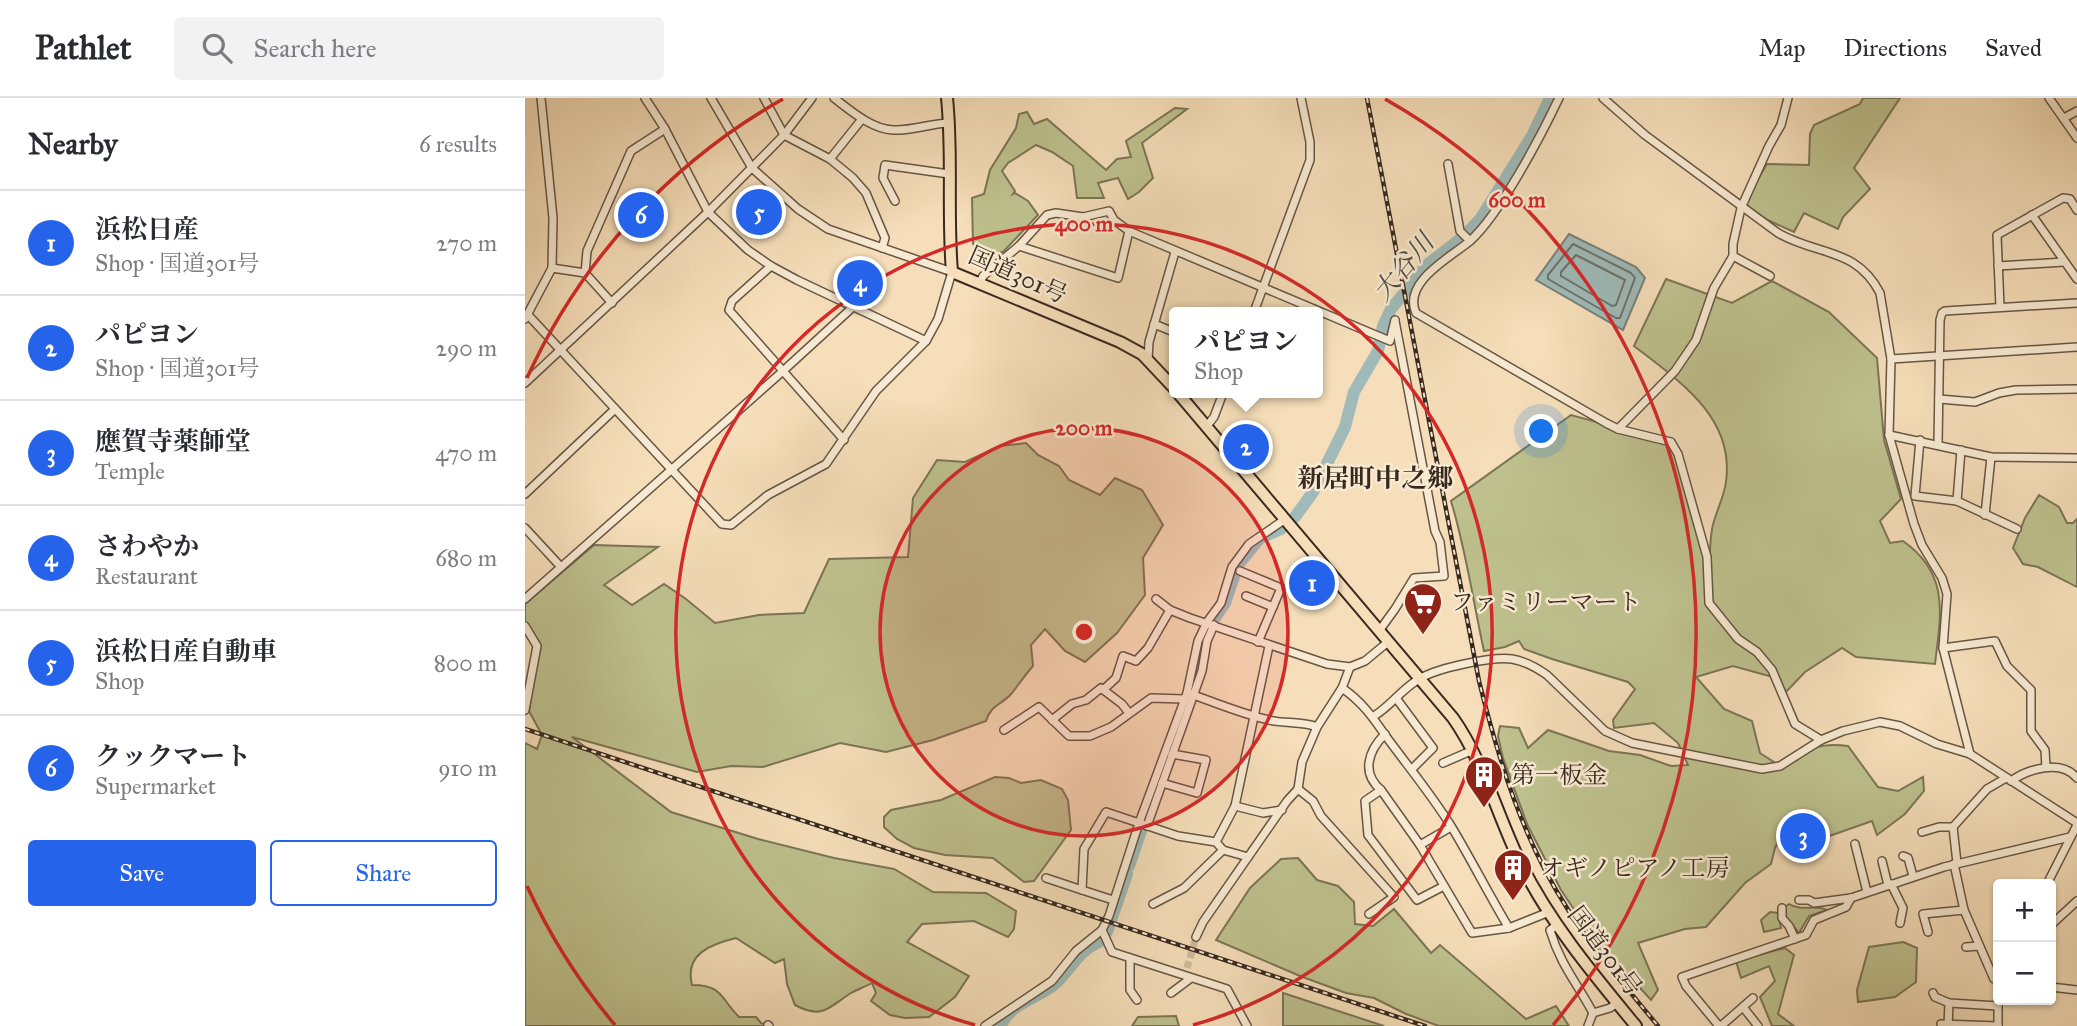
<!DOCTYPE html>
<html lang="en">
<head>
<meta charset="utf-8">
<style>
	body { margin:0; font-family:"IM FELL Great Primer","Noto Serif JP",serif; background:#f2f2f3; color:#2b2b33 }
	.controls { position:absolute; right:21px; bottom:21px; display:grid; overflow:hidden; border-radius:7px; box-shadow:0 2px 5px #0004 }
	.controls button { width:63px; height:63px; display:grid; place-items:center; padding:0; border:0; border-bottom:2px solid #e1e1e2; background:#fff; color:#2b2b33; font:35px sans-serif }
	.you { position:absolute; left:1017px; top:334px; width:24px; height:24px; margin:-18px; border:5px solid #fff; border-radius:50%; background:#1a73e8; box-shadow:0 0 0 10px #1a73e833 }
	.badge { display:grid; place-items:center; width:46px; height:46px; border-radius:50%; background:#2563eb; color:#fff; font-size:23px; font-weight:700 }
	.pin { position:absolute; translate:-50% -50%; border:4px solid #fff; box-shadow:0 2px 7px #0006 }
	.popup { position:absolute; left:644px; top:209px; width:154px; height:91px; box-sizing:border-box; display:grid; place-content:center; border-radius:7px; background:#fff; filter:drop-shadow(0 2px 5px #0005); font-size:23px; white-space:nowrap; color:#7c7c81 }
	.popup b { font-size:26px; color:#2b2b33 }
	.popup::after { content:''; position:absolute; left:50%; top:100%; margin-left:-14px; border:14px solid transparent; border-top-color:#fff }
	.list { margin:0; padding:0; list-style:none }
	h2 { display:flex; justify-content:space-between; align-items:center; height:91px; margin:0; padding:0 28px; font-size:30px }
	h2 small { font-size:23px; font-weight:400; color:#7c7c81 }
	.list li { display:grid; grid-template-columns:46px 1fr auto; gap:21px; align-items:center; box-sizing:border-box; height:105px; padding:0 28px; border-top:2px solid #e1e1e2 }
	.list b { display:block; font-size:26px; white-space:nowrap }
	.list p { margin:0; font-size:23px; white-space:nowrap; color:#7c7c81 }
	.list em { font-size:23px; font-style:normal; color:#7c7c81 }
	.actions { display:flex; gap:14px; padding:21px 28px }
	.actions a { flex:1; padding:16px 0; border:2px solid #2563eb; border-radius:7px; text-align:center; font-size:24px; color:#2563eb }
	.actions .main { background:#2563eb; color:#fff }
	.icon { flex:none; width:38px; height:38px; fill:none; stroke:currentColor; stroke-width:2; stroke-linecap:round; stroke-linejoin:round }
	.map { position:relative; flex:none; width:1552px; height:928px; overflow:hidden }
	header { display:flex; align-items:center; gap:42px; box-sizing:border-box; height:98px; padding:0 35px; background:#fff; border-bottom:2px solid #e1e1e2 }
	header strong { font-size:33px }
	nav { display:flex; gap:38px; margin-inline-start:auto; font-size:24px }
	.search { width:490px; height:63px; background:#f2f2f3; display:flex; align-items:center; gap:18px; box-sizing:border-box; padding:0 24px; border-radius:7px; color:#7c7c81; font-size:26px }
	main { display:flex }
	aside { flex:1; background:#fff }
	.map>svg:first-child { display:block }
	.green { fill:#bec18e; stroke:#7b7556; stroke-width:2 }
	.water { fill:#9fbab8; stroke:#76807a; stroke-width:2 }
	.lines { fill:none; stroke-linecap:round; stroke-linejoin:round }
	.shore { stroke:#6c726b; stroke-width:2 }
	.river { stroke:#9fbab8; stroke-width:12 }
	.minor-tunnel { stroke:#cfba9a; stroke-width:7; stroke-dasharray:7 3.5; stroke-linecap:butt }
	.minor-casing { stroke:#675645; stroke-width:10 }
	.highway-casing { stroke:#38291e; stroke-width:14 }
	.minor { stroke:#f8ead2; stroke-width:7 }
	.highway { stroke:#f5deb9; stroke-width:10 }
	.rail-casing { stroke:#38291e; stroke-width:4.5 }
	.rail { stroke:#f8ead2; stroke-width:2; stroke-dasharray:5; stroke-linecap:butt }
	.ring { fill:none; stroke:#d62828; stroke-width:3.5 }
	.labels { text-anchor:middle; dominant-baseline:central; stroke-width:5; stroke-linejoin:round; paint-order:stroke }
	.street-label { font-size:24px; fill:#38291e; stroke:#f8ead2 }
	.poi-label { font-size:24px; fill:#38291e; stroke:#f8ead2; text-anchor:start }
	.water-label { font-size:26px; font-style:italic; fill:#524d44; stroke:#f8ead2 }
	.neighbourhood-label { font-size:26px; font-weight:bold; fill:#38291e; stroke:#f8ead2 }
	.centre { fill:#d62828; stroke:#f8ead2; stroke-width:3.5 }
	.ring-label { font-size:21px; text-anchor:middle; font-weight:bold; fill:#d62828; stroke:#f8ead2; stroke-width:5; stroke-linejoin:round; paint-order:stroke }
</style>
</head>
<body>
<header>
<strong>Pathlet</strong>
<div class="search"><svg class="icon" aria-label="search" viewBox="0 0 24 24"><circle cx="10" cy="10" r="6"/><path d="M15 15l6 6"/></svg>Search here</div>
<nav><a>Map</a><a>Directions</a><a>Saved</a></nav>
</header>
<main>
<aside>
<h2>Nearby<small>6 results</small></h2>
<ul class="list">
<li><span class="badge">1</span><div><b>浜松日産</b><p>Shop · 国道301号</p></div><em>270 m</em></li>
<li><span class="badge">2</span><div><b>パピヨン</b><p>Shop · 国道301号</p></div><em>290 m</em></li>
<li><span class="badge">3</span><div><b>應賀寺薬師堂</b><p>Temple</p></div><em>470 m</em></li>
<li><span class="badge">4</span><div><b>さわやか</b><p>Restaurant</p></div><em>680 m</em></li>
<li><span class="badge">5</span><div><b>浜松日産自動車</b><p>Shop</p></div><em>800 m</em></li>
<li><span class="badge">6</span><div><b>クックマート</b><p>Supermarket</p></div><em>910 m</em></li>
</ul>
<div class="actions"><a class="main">Save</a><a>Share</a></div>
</aside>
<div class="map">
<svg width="1552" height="928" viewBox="0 0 1552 928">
	<rect width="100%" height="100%" fill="#f5deb9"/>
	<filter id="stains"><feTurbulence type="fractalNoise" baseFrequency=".00286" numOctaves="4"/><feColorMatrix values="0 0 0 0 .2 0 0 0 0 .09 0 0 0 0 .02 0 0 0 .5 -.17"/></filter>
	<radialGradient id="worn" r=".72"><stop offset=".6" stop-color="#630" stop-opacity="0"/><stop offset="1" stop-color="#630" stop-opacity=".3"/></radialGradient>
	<g class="green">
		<path d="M1338 0H1375L1329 70 1345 91 1318 119 1313 131 1279 115 1269 134 1216 110 1242 66 1284 67 1285 36 1289 27 1335 6Z"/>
		<path d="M650 10 662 11 617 45 628 80 614 94 603 101 593 80 573 85 579 100H552L548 68 527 54 511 47 483 65 477 73 490 93 488 96 490 95 503 103 513 117 478 154 455 157 454 150 448 146 447 100 459 96 465 72 491 30 494 16 502 14 509 26 522 21 581 72 592 61 606 59 601 43Z"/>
		<path d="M1141 181 1207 205 1247 183 1304 214 1352 260 1359 342 1376 401 1355 423 1365 445 1378 443C1425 476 1416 516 1410 566L1331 559 1317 550 1280 574 1258 597 1248 579 1208 568 1171 579 1199 611 1227 623 1235 655 1255 668C1280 652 1293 644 1323 648L1353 689 1373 693 1398 679 1399 693 1380 716 1352 737 1347 723 1293 742 1283 723 1261 731 1250 750 1246 766 1220 785 1181 829 1160 831 1113 845 1133 892 1126 902 1083 855 1081 859 1036 792 1002 726 978 660 973 638 975 628 994 630 1003 650 1023 632 1084 653 1115 657 1146 668 1163 667 1153 645 1129 625 1089 630 1088 622 1110 591 1103 584 1027 561 999 551 994 543 980 549 959 553C948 503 941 452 926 403L1046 317 1146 344 1162 386 1184 485C1185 467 1184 449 1187 431 1190 415 1199 400 1201 384 1210 319 1154 283 1109 248Z"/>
		<path d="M501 345 513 357 534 368 544 382 575 397 590 380 617 392 638 427 618 460 620 497 592 535 560 564 540 553 520 531 506 547 508 568C500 577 494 586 487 595 477 607 466 606 461 623L408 642 361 654 315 645 238 669 206 668 172 674 47 639 146 714 233 741 309 760 369 771 408 794 461 795 491 813 489 831 483 839 449 823 397 826 382 844 444 878 430 899 404 919 380 920 365 917 346 903 351 895 347 885C340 889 333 891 326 895 304 909 298 922 270 907L262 886 259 861 250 865 211 840C186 846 159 856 167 887 198 887 195 900 214 919H231L236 925 243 928H0V645L12 651 17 637 4 613 15 545 0 524V506L69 447 133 449 79 487 107 507 139 486 161 501 190 525 234 517 279 515 304 461 383 459 388 400 412 362 440 364 475 348Z"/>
		<path d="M1514 397 1534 409 1542 425H1548L1552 421V489L1513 469 1498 466 1488 450 1500 420Z"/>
		<path d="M470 679 484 680 496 685 516 682 537 691 543 702 546 732 509 783 499 784 468 760 420 757 389 750 372 741 359 729V719L366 712 416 702Z"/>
		<path d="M773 760 792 782 813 788 829 804 830 826 848 828 869 811 906 855 915 847 1001 921 1031 908 1044 928H914L881 916 849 900 821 895 775 878 691 842 725 790 756 761Z"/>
		<path d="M1264 806C1277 814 1290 806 1302 812L1284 818 1274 835 1260 818V809Z"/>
		<path d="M1245 814 1253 815 1256 830 1239 834 1236 822Z"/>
		<path d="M1378 844 1392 850 1391 884 1370 899 1333 904 1332 892 1344 849Z"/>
		<path d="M1260 850 1269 857 1253 916 1269 928H1247L1235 899 1250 883 1244 868 1216 880 1211 863Z"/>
		<path d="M758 895 859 928H758Z"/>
		<path d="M651 918 654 928H607L613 919Z"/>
	</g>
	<path class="water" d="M1044 136 1111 169 1120 180 1098 232 1011 182Z"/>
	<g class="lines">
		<g class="shore">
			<path d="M1048 146 1106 175 1110 180 1095 220H1091L1023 181V177Z"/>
			<path d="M1051 157 1100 182 1091 207 1087 208 1036 178V174Z"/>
		</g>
		<g class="river">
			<path d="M770 419 788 394 820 329 829 294 853 253 858 228 866 211 902 167 939 138 956 120 1007 38 1025 0"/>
			<path d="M667 591 680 535 700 505 713 467 735 440 756 431"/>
			<path d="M618 725 630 689"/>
			<path d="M604 768 617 730"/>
			<path d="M582 834 602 776"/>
			<path d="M476 928C485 904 514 901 531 885 547 870 553 853 574 844"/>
		</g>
		<path class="minor-tunnel" d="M662 870 671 839"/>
		<defs>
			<g id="minor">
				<path d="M16 0 28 120 27 170"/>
				<path d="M120 0 140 31 183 114 223 152 246 168 272 182 401 243"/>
				<path d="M239 0 259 37 305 61 328 80 341 95 360 140 357 150"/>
				<path d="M309 0C325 12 346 31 368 32 388 33 406 25 425 25"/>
				<path d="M1034 0C1016 38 975 116 945 143 926 159 877 184 891 215L1081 325 1093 331 1146 344 1153 356 1182 459 1184 505 1213 541 1232 554 1247 572 1270 626 1296 642"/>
				<path d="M1078 0 1120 37 1253 135C1293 158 1331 149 1355 195L1366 261 1364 337 1389 426 1397 447 1417 480 1422 496 1418 550 1445 656"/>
				<path d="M1524 0 1552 40"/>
				<path d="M1539 20 1552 13"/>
				<path d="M305 61 337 21"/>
				<path d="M923 66 935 133 945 143"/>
				<path d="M370 103 358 80 360 67 424 76"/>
				<path d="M1507 117 1552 181"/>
				<path d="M494 148 593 180 604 133"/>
				<path d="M1208 158 1245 178"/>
				<path d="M246 168 207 203 204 212 319 342"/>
				<path d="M1473 168 1539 164"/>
				<path d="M455 185 458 178 494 148 522 117 531 115 558 119 584 113 589 122 604 133 865 243 870 222"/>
				<path d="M87 205 60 175 62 153 106 53 140 31"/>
				<path d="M1475 209 1472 137 1538 100 1545 101 1552 112"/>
				<path d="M729 214 785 62V44L776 0"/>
				<path d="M4 218 197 426 206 427 243 397 301 366 351 293 401 243 413 221 427 174 303 131 273 111 227 70 186 0"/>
				<path d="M0 221 27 170 60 175"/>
				<path d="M629 226 649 234"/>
				<path d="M623 261 624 244 650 154"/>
				<path d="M1366 261 1552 249"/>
				<path d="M0 285 183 114 259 37 287 0"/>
				<path d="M1414 301 1450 304 1474 295 1491 292 1552 291"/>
				<path d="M681 329 689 319 698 295"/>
				<path d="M1093 331 1150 273 1171 242 1189 190 1208 158V146L1216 110 1244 48 1256 27 1263 0"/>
				<path d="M1364 337 1466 359 1552 360"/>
				<path d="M1395 342 1390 398 1432 403 1492 431"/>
				<path d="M1413 346 1415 222 1417 215 1420 213 1552 205"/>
				<path d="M0 396 90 311"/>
				<path d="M1432 403 1436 352"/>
				<path d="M1460 417 1466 359"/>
				<path d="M0 430 36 469"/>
				<path d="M715 473 756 490 733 544"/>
				<path d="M721 498 748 509"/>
				<path d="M0 501 258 273 329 208"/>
				<path d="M631 501 645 512 665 520 802 566 825 569 840 563 863 544"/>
				<path d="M0 528 12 548 0 612"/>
				<path d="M854 533 870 511 889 480 919 478 915 444 910 433 870 223"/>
				<path d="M1418 550 1470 543 1482 568 1506 592V633L1520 652 1521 669"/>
				<path d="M817 590C836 603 847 618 860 637 882 667 906 696 926 728 946 761 964 797 984 830"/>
				<path d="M578 592 591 580 598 558 611 563 623 550 645 512"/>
				<path d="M666 596C691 605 717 616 744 622 760 626 777 623 792 629"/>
				<path d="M871 600 908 650 887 671"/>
				<path d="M849 618C866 608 878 589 896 580 913 570 968 558 987 561 1000 563 1012 570 1022 577L1080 633 1107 645 1237 671 1255 668 1296 642 1318 633 1355 624 1375 628 1412 646 1445 656 1552 725"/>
				<path d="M527 622 547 606 561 602 576 590 597 606 604 615"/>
				<path d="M479 632 514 609 544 638H565L586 629 626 600 659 601"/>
				<path d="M860 636C843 653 836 675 856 692L895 747 947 835 984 830 1024 814"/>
				<path d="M918 665 948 652"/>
				<path d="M1486 683C1503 671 1536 661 1552 680"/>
				<path d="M637 685 672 695 681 662 647 656"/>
				<path d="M773 691 788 703 796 718 869 799 844 816"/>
				<path d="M856 692 840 703 843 737 892 802 919 788"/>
				<path d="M710 708 738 715 757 712"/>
				<path d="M622 728 677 573 682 543 689 527"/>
				<path d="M1397 734 1414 729H1428"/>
				<path d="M691 744 710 708 744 548"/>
				<path d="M1330 746 1342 794"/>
				<path d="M895 747 926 729"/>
				<path d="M1378 758 1383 760 1388 778"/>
				<path d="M1357 763 1363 787"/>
				<path d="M1432 765 1428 729 1462 691 1481 680"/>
				<path d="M1429 766 1439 812 1469 881 1473 882"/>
				<path d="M521 780 557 792"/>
				<path d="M1366 786 1378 810 1375 825"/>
				<path d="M1522 786 1552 727"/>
				<path d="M588 802 557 792 559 751 581 714 653 738 691 744 698 752 723 759"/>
				<path d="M1274 802H1284L1289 805 1326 800 1419 769 1545 739"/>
				<path d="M628 806 659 790 698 752"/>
				<path d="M1257 810V820L1264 828 1270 841"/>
				<path d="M1032 827 1025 832C1035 866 1052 885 1068 915"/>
				<path d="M1526 827 1552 803"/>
				<path d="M577 832 587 854 702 891 722 928"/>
				<path d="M1403 834 1398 816 1439 812"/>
				<path d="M671 839 678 824 762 703 773 691 777 664 792 629 817 590 825 569"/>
				<path d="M1441 849 1454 848"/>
				<path d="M605 860V892L612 902"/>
				<path d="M1526 889 1552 892"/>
				<path d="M646 895 666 880"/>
				<path d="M1408 895 1410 899 1424 905 1473 908"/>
				<path d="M1218 909 1233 928"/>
				<path d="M1416 926 1473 928"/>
				<path d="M243 927 244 928"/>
				<path d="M460 928 527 883 551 853 577 832 584 818 614 725 662 595 673 543 682 524 696 505 707 469 724 446 759 422"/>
				<path d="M1063 928 1068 915 1085 910 1092 905"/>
				<path d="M1194 928 1161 888 1157 879 1281 837 1289 822 1321 809 1326 800"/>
				<path d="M1196 928 1228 900"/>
				<path d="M1423 928 1424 905"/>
				<path d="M1473 928V902"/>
			</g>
			<g id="highway">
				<path d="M422 0C428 58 422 116 427 174L595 244 617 256 649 290"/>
				<path d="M653 295 928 620C959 664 972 717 996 766 1026 826 1069 877 1111 928"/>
			</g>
		</defs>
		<use href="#minor" class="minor-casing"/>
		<use href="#highway" class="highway-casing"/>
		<use href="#minor" class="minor"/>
		<use href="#highway" class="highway"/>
		<defs>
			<g id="rail">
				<path d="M842 0 954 583C974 663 997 740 1042 810 1068 852 1102 890 1133 928"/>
				<path d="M0 631 900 928"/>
			</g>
		</defs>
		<use href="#rail" class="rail-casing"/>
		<use href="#rail" class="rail"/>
	</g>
	<circle cx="559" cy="534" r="204" fill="#d62828" fill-opacity=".12"/>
	<g class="ring">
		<circle cx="559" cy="534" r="204"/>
		<path d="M450 927A408 408 0 1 1 668 927"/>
		<path d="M90 927A612 612 0 0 1 2 788M2 280A612 612 0 0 1 258 1M860 1A612 612 0 0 1 1028 927"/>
	</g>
	<defs>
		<symbol id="supermarket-pin" viewBox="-11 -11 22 30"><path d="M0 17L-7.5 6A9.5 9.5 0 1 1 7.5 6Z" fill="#8f2418" stroke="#f8ead2"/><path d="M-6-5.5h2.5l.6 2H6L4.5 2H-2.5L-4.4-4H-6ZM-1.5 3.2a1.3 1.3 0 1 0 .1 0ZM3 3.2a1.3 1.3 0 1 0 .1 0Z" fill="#fff"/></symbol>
		<symbol id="building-pin" viewBox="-11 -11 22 30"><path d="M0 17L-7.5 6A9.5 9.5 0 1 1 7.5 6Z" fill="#8f2418" stroke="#f8ead2"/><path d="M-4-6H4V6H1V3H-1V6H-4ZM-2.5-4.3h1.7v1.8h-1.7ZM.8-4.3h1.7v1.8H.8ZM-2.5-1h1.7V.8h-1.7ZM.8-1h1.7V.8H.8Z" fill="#fff"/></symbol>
	</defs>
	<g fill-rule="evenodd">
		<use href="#supermarket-pin" x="876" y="482" width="44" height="60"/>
		<use href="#building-pin" x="937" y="655" width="44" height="60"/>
		<use href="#building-pin" x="966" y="748" width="44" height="60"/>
	</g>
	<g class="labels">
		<g class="street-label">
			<text transform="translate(493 177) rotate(24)">国道301号</text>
			<text transform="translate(1080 853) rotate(53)">国道301号</text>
		</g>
		<g class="poi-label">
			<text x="925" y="504">ファミリーマート</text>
			<text x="986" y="677">第一板金</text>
			<text x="1015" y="770">オギノピアノ工房</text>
		</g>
		<g class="water-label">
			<text transform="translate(878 169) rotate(-50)">大谷川</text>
		</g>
		<g class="neighbourhood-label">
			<text x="850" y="380">新居町中之郷</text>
		</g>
	</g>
	<circle cx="559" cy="534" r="10" class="centre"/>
	<g class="ring-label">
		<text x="992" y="109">600 m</text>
		<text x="559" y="133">400 m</text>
		<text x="559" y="337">200 m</text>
	</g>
	<rect width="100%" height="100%" filter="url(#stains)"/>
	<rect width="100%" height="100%" fill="url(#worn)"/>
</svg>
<div class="controls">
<button>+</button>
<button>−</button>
</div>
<div class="you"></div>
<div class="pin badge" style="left:787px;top:485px">1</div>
<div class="pin badge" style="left:721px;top:349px">2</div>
<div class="popup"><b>パピヨン</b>Shop</div>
<div class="pin badge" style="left:1278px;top:738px">3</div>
<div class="pin badge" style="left:335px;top:185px">4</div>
<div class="pin badge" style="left:234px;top:114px">5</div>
<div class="pin badge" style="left:116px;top:117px">6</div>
</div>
</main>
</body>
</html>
